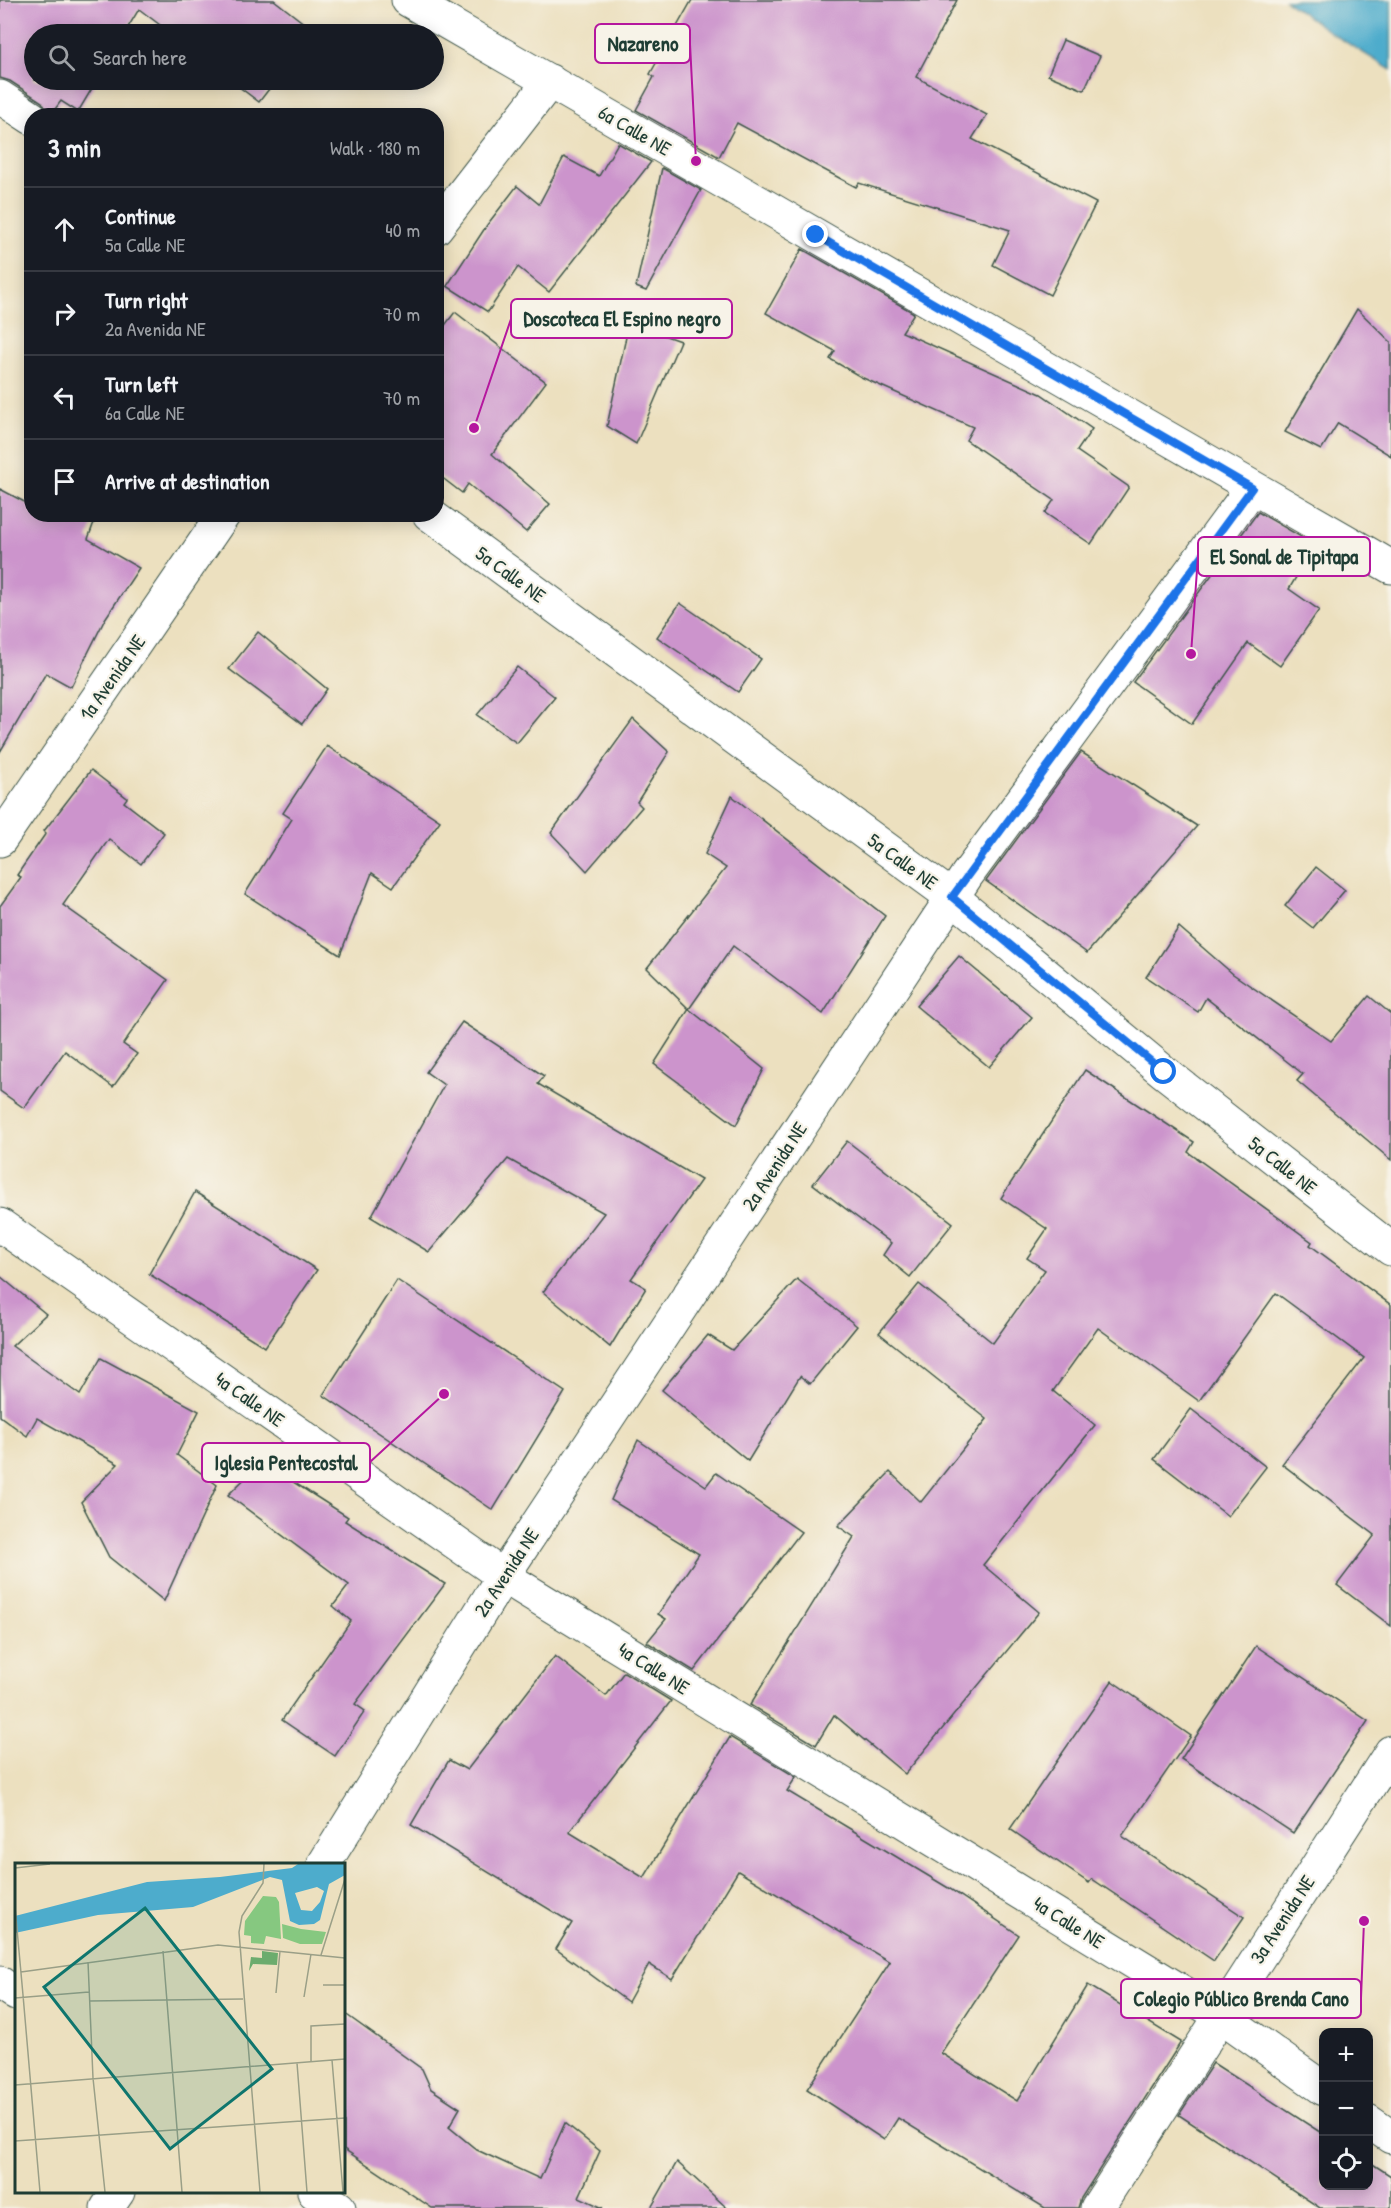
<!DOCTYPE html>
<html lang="en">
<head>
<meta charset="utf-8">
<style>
	body { margin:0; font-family:"Patrick Hand",sans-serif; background:#242831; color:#f1f3f6 }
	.controls { position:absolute; right:18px; bottom:18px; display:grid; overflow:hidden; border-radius:12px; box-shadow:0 3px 15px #0003 }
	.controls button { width:54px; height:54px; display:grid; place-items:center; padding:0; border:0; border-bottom:2px solid #363941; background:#171b24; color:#f1f3f6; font:30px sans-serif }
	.stop { position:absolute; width:18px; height:18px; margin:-14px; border:4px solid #1a73e8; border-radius:50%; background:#fff }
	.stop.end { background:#1a73e8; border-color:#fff; box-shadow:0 2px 6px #0008 }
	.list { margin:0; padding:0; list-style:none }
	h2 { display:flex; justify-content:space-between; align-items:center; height:78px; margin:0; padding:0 24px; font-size:26px }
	h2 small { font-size:20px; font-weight:400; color:#9ea1a6 }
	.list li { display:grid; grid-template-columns:39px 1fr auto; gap:18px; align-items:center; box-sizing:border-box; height:84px; padding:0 24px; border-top:2px solid #363941 }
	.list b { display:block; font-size:22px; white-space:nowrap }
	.list p { margin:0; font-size:20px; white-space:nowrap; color:#9ea1a6 }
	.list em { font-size:20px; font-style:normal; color:#9ea1a6 }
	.icon { flex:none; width:33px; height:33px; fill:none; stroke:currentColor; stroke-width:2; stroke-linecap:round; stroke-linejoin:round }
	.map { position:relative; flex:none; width:1391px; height:2208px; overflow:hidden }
	.search { position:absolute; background:#171b24; box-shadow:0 3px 15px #0003; left:24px; top:24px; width:420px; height:66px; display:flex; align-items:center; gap:15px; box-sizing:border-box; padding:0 21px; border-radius:33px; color:#9ea1a6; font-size:22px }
	.panel { position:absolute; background:#171b24; box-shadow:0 3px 15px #0003; left:24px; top:108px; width:420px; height:414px; border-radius:24px }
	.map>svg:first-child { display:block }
	.water { fill:#4daccc; stroke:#367480; stroke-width:1.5 }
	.building { fill:#cc94cc }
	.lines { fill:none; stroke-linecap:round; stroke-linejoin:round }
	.minor-casing { stroke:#3e5549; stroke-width:35 }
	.minor { stroke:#fff; stroke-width:33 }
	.route { stroke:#1a73e8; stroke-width:8 }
	.labels { text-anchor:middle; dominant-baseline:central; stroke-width:4.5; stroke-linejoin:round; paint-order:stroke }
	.street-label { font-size:20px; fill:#1f3d34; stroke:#f7f3e8 }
	.inset-road { fill:none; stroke:#9a9f87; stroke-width:1.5 }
	.view { fill:#0f766e; fill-opacity:0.15; stroke:#0f766e; stroke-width:3 }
	.inset-edge { fill:none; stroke:#1f3d34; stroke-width:3 }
	.leader { fill:none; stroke:#b5179e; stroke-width:2 }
	.callout-dot { fill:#b5179e; stroke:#f7f3e8; stroke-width:2 }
	.callout { fill:#f7f3e8; stroke:#b5179e; stroke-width:2 }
	.callout-label { font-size:21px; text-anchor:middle; font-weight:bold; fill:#1f3d34 }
</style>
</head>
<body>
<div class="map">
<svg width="1391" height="2208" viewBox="0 0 1391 2208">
	<rect width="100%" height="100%" fill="#f7f3e8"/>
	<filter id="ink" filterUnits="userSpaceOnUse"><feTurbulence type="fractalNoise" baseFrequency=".0167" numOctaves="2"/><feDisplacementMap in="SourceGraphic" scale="12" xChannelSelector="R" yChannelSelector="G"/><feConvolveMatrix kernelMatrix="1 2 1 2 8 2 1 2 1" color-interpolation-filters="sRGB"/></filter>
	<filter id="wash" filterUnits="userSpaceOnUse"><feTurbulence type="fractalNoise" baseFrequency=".008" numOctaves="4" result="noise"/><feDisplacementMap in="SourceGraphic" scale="24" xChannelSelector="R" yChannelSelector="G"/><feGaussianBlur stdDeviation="1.35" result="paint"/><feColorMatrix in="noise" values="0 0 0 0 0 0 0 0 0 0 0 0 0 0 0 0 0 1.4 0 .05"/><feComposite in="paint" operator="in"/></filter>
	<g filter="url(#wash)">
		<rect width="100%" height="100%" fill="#ece0bf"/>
		<path class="water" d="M1285 0H1391V70L1331 33Z"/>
		<g id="blocks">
			<g class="building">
				<path d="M0 0H274L314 31 311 34H172L139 9 124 34H34V80H97L78 112 61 101 50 116 42 102 10 81 0 78Z"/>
				<path d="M692 0H957L916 77 987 115 972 139 1096 203 1050 295 993 265 1010 230 859 183 856 187 737 123 719 157 636 110 654 77 650 74Z"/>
				<path d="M1063 40 1100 56 1084 90 1048 75Z"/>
				<path d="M230 80H276L259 102Z"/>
				<path d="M618 143 651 162 549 292 518 267 488 312 447 286 487 225 517 186 539 204 564 157 599 176Z"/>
				<path d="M662 168 701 190 646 291 636 287Z"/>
				<path d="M802 249 914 313 902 332 1041 394 1092 429 1077 451 1129 487 1091 544 1045 513 1054 500 966 440 973 427 861 377 830 359 835 351 766 313Z"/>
				<path d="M1357 309 1391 342V456L1338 423 1321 450 1285 432Z"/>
				<path d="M455 312 546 382 492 454 550 504 526 532 468 484 462 493 436 473V337Z"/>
				<path d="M629 323 680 341 636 444 607 426Z"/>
				<path d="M0 489 32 506V514H97L88 539 139 568 105 619 71 687 46 673 0 752Z"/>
				<path d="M1258 512 1315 545 1289 589 1319 610 1280 666 1248 643 1192 724 1133 682Z"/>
				<path d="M680 603 761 659 738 692 657 637Z"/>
				<path d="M258 632 327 689 302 724 229 669Z"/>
				<path d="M517 667 555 697 517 743 477 715Z"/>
				<path d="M633 719 669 752 637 802 642 807 587 871 551 833Z"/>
				<path d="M327 746 440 821 393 887 372 873 340 955 245 894 292 819 283 813Z"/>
				<path d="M1081 752 1197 826 1087 953 986 881Z"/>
				<path d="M91 770 127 798 124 802 164 833 141 864 109 839 63 905 168 980 123 1044 137 1054 113 1087 65 1051 24 1108 0 1091V906L21 877 17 875 46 833 44 831Z"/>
				<path d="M732 796 885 916 823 1014 733 946 689 1009 647 968 726 868 705 854Z"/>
				<path d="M1316 867 1345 890 1313 928 1285 906Z"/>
				<path d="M1179 927 1233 974 1331 1041 1369 996 1391 1014V1160L1297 1081 1303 1074 1206 998 1198 1012 1146 977Z"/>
				<path d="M959 956 1032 1017 989 1067 916 1006Z"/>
				<path d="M689 1009 764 1069 736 1125 654 1064Z"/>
				<path d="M462 1022 544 1076 538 1084 701 1180 631 1279 646 1288 610 1347 543 1292 604 1213 508 1159 429 1252 371 1217 444 1085 426 1072Z"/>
				<path d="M1085 1070 1194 1142 1188 1152 1312 1242 1310 1245 1391 1305V1626L1337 1585 1375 1535 1282 1464 1364 1358 1276 1293 1199 1401 1098 1328 1053 1391 1095 1425 983 1565 1039 1612 905 1774 834 1715 816 1745 750 1705 854 1537 838 1526 890 1472 921 1502 987 1419 879 1333 919 1284 993 1343 1045 1270 1027 1258 1047 1229 1001 1198Z"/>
				<path d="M847 1141 953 1223 910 1277 883 1255 891 1243 813 1184Z"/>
				<path d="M195 1192 317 1270 265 1347 149 1274Z"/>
				<path d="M0 1276 46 1314 12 1346 80 1395 101 1358 199 1411 177 1455 217 1485 164 1601 109 1557 81 1502 118 1464 37 1418 27 1436 0 1416Z"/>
				<path d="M797 1279 857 1326 810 1384 800 1376 748 1461 662 1390 708 1335 732 1350Z"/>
				<path d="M397 1280 565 1392 493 1510 323 1395Z"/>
				<path d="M1191 1409 1266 1467 1228 1516 1154 1459Z"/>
				<path d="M638 1440 706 1486 716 1473 801 1532 694 1671 647 1642 666 1619 658 1614 699 1554 611 1500Z"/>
				<path d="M262 1462 348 1517 345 1521 445 1584 355 1704 365 1711 335 1756 282 1720 351 1621 333 1606 349 1585 228 1495Z"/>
				<path d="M1256 1646 1368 1721 1293 1833 1181 1759Z"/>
				<path d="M555 1656 606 1696 624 1672 671 1701 569 1832 644 1878 730 1737 796 1777 787 1791 950 1889 1019 1935 941 2053 1017 2101 1088 1985 1181 2042 1081 2198 1078 2208H1045L898 2118 884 2140 807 2089 890 1962 738 1871 672 1979 649 1964 628 2002 556 1949 572 1923 411 1825 449 1760 467 1770Z"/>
				<path d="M1112 1681 1191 1736 1122 1836 1244 1917 1214 1961 1092 1879 1089 1883 1010 1829Z"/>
				<path d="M344 2013 422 2069 431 2089 460 2108 449 2127 477 2150 540 2179 565 2123 600 2151 579 2197 603 2208H432L344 2149Z"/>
				<path d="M1213 2063 1323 2134V2186H1368V2161L1391 2176V2208H1320L1179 2115Z"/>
				<path d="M677 2162 727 2208H651Z"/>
			</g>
		</g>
	</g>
	<g filter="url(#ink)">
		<use href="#blocks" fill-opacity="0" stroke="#3e5549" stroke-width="1.5"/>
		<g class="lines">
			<defs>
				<g id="minor">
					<path d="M408 0 1391 567"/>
					<path d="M0 97 32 118"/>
					<path d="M436 228 550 81"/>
					<path d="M429 514 952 897 1164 1072 1391 1249"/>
					<path d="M0 840 224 514"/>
					<path d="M0 1225 503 1576 1220 2015 1324 2089"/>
					<path d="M324 1864 503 1576 967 875 1252 488"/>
					<path d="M0 1983 16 1994"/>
					<path d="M1368 2121 1391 2137"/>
					<path d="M314 2192 339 2208"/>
					<path d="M107 2208 118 2192"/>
					<path d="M1097 2208 1391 1752"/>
				</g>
			</defs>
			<use href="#minor" class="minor-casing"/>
			<use href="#minor" class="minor"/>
		</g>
	</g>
	<g class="lines" filter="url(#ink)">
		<path class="route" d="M816 235 1252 488 952 897 1164 1072"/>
	</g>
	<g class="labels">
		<g class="street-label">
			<text transform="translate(635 130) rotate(30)">6a Calle NE</text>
			<text transform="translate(511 574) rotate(36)">5a Calle NE</text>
			<text transform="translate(112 677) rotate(-55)">1a Avenida NE</text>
			<text transform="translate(903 861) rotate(36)">5a Calle NE</text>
			<text transform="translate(1283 1165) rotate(38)">5a Calle NE</text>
			<text transform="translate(774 1166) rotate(-57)">2a Avenida NE</text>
			<text transform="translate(250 1399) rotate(35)">4a Calle NE</text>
			<text transform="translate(506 1572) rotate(-57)">2a Avenida NE</text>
			<text transform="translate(654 1668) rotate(32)">4a Calle NE</text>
			<text transform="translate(1282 1919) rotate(-57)">3a Avenida NE</text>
			<text transform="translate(1069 1922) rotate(32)">4a Calle NE</text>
		</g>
	</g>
	<g transform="translate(15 1863)">
		<rect width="330" height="330" fill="#ece0bf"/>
		<path d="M248 33 261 34 264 39 266 76 251 73 249 81 236 80V73L229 72 230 58ZM267 61 286 66 311 69 307 81H285L268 75Z" fill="#86c880"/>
		<path d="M247 88 263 90 262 102 238 101 234 108 236 94 247 95Z" fill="#6cac6e"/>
		<path d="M283 1H330V12L314 21 305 57 299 61 284 62 275 58 267 17 255 14 178 44 83 52 0 70V53L132 19 205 14 277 5ZM302 24 309 28 305 39 297 48 286 47 280 30Z" fill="#4daccc" fill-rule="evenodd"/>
		<path class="inset-road" d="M0 5 35 1M0 44 8 132M148 88 167 329M306 92 330 16M73 99 78 215 90 329M6 109 203 82 330 95M308 122H330M261 130 265 88M8 132 25 329M289 134 296 91M0 135 74 129M74 138 228 136M317 197 328 329M296 198V163L330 161M282 200 292 329M0 222 330 196M0 278 330 255M245 329 224 69 227 53 248 20 249 1"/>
		<path class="view" d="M130 45 257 206 155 286 29 124Z"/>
		<rect width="330" height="330" class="inset-edge"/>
	</g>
	<path class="leader" d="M696 161L690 44M474 428L511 319M1191 654L1198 556M444 1394L370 1462M1364 1921L1361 1998"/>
	<g class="callout-dot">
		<circle cx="696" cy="161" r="6"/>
		<circle cx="474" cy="428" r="6"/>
		<circle cx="1191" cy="654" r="6"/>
		<circle cx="444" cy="1394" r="6"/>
		<circle cx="1364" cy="1921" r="6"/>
	</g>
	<g class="callout">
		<rect x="595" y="24" width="95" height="39" rx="6"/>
		<rect x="511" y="299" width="221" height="39" rx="6"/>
		<rect x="1198" y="537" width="172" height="39" rx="6"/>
		<rect x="202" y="1443" width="168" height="39" rx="6"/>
		<rect x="1121" y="1979" width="240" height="39" rx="6"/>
	</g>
	<g class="callout-label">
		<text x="643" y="51">Nazareno</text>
		<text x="622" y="326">Doscoteca El Espino negro</text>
		<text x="1284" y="564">El Sonal de Tipitapa</text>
		<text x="286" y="1470">Iglesia Pentecostal</text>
		<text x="1241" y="2006">Colegio Público Brenda Cano</text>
	</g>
</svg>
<div class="controls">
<button>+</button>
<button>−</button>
<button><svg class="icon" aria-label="locate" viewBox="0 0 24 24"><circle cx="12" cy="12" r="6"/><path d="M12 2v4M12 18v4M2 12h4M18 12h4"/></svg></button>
</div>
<div class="stop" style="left:1164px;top:1072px"></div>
<div class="stop end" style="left:816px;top:235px"></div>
<div class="search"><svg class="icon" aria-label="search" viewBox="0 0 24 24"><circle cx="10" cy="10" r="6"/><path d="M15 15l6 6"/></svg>Search here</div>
<section class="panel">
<h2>3 min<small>Walk · 180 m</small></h2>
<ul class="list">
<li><svg class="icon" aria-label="ahead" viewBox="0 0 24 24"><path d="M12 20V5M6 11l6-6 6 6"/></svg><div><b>Continue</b><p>5a Calle NE</p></div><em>40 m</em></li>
<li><svg class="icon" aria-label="right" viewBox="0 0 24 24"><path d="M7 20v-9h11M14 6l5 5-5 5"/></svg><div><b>Turn right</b><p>2a Avenida NE</p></div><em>70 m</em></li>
<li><svg class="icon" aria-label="left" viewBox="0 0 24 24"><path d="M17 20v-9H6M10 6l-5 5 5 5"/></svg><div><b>Turn left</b><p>6a Calle NE</p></div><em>70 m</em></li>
<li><svg class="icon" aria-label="arrive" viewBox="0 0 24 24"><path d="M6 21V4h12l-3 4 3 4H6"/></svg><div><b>Arrive at destination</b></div></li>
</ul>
</section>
</div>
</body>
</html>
